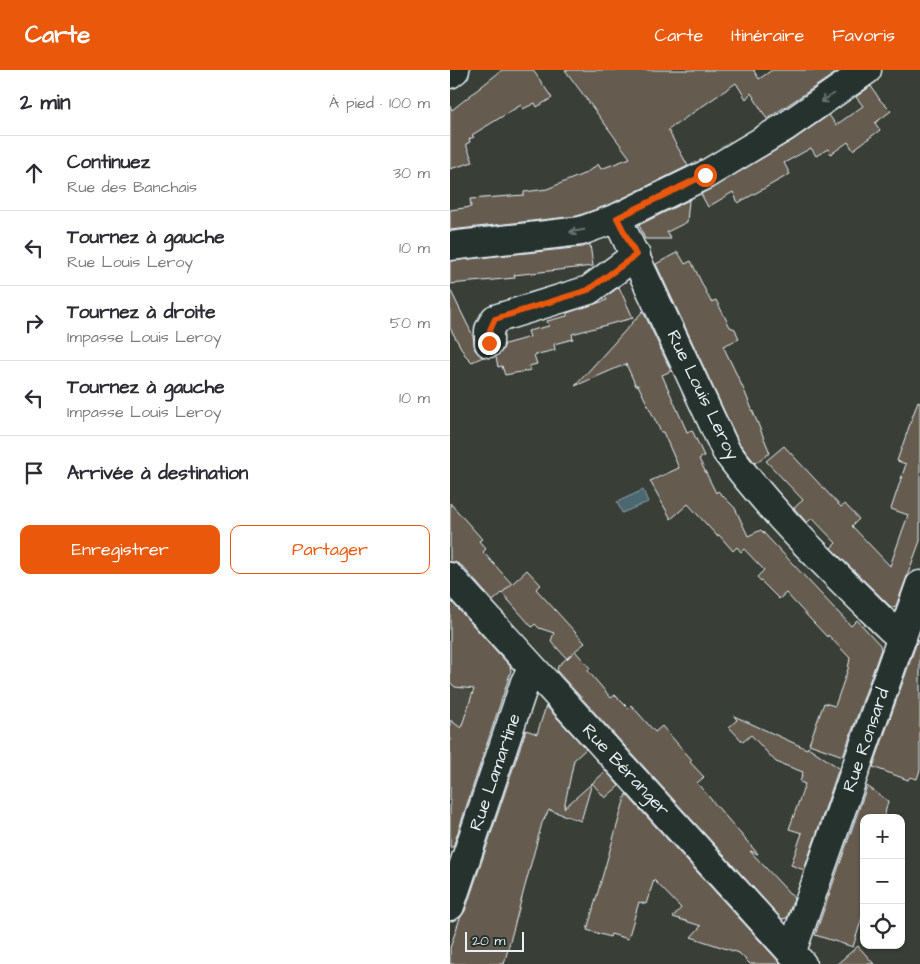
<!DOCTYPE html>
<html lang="fr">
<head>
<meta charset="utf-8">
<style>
	body { margin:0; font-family:"Architects Daughter",sans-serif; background:#f2f2f3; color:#2b2b33 }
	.controls { position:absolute; right:15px; bottom:15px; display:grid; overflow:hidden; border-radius:10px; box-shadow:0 1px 4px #0004 }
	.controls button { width:45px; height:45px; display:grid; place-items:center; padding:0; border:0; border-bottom:1px solid #e1e1e2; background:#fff; color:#2b2b33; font:25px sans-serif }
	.scale { position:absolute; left:15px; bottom:12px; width:59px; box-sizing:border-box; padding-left:5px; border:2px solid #e8f1f8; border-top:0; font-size:14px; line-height:18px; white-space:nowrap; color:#e8f1f8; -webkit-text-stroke:4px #26332d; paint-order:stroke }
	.stop { position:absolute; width:15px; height:15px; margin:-11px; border:4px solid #ea580c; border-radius:50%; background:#fff }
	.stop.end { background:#ea580c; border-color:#fff; box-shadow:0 1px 5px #0008 }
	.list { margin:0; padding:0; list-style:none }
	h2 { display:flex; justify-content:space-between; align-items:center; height:65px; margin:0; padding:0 20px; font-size:21px }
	h2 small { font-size:16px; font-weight:400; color:#7c7c81 }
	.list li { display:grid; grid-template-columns:32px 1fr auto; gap:15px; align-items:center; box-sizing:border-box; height:75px; padding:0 20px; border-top:1px solid #e1e1e2 }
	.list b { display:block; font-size:19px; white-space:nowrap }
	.list p { margin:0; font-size:16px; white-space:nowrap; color:#7c7c81 }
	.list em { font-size:16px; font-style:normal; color:#7c7c81 }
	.actions { display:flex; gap:10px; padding:15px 20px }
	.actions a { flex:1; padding:11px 0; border:1px solid #ea580c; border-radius:10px; text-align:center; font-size:18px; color:#ea580c }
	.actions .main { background:#ea580c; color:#fff }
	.icon { flex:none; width:28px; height:28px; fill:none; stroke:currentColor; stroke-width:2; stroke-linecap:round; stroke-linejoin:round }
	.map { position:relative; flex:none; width:470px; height:894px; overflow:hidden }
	header { display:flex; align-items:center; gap:30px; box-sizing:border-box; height:70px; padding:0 25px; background:#ea580c; color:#fff }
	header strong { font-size:24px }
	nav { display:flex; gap:28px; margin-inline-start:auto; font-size:18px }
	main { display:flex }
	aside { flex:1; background:#fff }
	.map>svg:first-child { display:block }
	.built { fill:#494b42 }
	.water { fill:#4b6771; stroke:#8a9ea7 }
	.building { fill:#655c4f; stroke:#e8f1f8 }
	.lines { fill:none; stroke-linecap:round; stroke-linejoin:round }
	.minor-casing { stroke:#e8f1f8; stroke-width:31 }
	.major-casing { stroke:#e8f1f8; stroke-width:31 }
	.minor { stroke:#26332d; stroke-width:28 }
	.major { stroke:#26332d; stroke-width:28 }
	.oneway { stroke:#6a7674 }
	.route { stroke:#ea580c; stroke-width:6 }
	.labels { text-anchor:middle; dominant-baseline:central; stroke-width:5; stroke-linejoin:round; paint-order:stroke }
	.street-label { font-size:18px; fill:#e8f1f8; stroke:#26332d }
</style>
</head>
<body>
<header>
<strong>Carte</strong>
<nav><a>Carte</a><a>Itinéraire</a><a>Favoris</a></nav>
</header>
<main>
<aside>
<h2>2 min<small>À pied · 100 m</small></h2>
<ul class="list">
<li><svg class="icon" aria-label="ahead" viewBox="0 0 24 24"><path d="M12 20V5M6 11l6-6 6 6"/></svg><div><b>Continuez</b><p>Rue des Banchais</p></div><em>30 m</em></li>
<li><svg class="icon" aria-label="left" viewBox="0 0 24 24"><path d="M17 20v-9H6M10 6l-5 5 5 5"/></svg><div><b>Tournez à gauche</b><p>Rue Louis Leroy</p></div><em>10 m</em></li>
<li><svg class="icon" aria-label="right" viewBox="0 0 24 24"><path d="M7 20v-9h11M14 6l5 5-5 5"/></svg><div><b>Tournez à droite</b><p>Impasse Louis Leroy</p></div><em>50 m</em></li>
<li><svg class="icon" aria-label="left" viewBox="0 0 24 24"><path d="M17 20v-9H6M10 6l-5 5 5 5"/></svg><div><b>Tournez à gauche</b><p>Impasse Louis Leroy</p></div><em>10 m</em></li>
<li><svg class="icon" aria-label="arrive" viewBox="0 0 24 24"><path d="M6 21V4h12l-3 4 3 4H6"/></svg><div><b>Arrivée à destination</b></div></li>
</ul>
<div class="actions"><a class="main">Enregistrer</a><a>Partager</a></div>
</aside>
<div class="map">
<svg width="470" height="894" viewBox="0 0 470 894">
	<rect width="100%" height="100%" fill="#393f37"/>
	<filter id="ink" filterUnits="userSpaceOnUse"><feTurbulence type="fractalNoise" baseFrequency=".02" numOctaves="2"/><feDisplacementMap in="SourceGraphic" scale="10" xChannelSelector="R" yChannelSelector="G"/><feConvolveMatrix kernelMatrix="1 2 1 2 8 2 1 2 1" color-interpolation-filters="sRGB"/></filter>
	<g filter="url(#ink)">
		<path class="built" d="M0 612 8 617 51 631 8 762 0 759Z"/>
		<path class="water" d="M193 420 198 432 172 443 167 432Z"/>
		<g class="building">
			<path d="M52 0H83L102 28 87 37 85 33 73 39 71 35 22 65 24 67 19 69 20 72 16 74 23 92 0 99V36L2 40Z"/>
			<path d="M115 0H305L304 1 309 9 322 0H390L317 49 301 23 296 29 286 13 218 60 238 96 161 134 127 146 0 160V140L21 137 20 129 74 125V122L97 119 136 103 148 94 151 99 180 88Z"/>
			<path d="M421 16 430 30 441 41 425 53 430 60 403 80 398 72 381 84 378 79 366 86 361 78 334 93 340 104 288 133 283 122 258 137 251 124 343 70 379 45 386 55 413 36 406 27Z"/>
			<path d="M239 130 237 152 217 162 221 169H195L189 155Z"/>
			<path d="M140 174 143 196 64 205 65 208 0 214V191L133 177Z"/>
			<path d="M228 182 235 194 241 191 261 232 266 230 280 257 285 259 289 269 273 276 294 320 320 383 305 393 289 373 206 194Z"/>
			<path d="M169 217 183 248 122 264 123 269 104 274 105 280 84 285 87 294 79 296 81 300 55 305 52 296 48 297 46 287 52 281 55 274 80 267 78 261 99 256 97 251 117 246V243L157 230 155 227Z"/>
			<path d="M0 219 23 266 25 280 33 287 22 292 15 285 0 258Z"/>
			<path d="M193 241 221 301 212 305 237 362 242 360 254 386 249 389 266 423 268 421 285 438 298 466 311 460 401 556 407 550 430 575 431 579 393 686 359 674 374 633 385 636 398 599 400 588 378 565 377 567 336 523 329 529 307 507 314 500 294 479 291 482 287 477 283 481 269 465 267 466 238 434 221 449 200 411 229 398 213 362H211L188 315 186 316 176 294 125 316Z"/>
			<path d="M468 331 470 332V471L446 536 441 537 381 478 386 473 362 448 357 453 344 438 353 430 316 391 334 376 391 437 395 434 409 449 402 456 440 496 458 445 441 439 456 394 447 391Z"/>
			<path d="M0 433 32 469 29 471 36 479 33 482 62 514 43 531 12 496 5 492H0Z"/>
			<path d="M77 500 91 515 86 519 135 573 125 581 140 598 138 601 161 628 165 625 178 638 181 635 205 662 212 656 242 690 240 692 254 707 247 713 308 784 300 781 344 828 337 848 332 849 107 601 108 596 124 582 117 589 101 571 104 563 89 558 85 554 82 557 52 523Z"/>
			<path d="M0 530 60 596 61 601 3 777H0V650L11 658 24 619 5 617 0 612Z"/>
			<path d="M468 569 470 570V700L467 709 460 707 458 710 423 697Z"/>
			<path d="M96 636 136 679 124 690 114 738 156 701 169 716 155 728 142 713 131 751 99 740 92 753 54 894H0V878L10 848 15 841 76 660 87 664Z"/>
			<path d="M284 646 357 679 358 677 389 698 354 800 341 795 352 763 339 759 355 714 350 712 353 702 326 692 301 665 293 672 279 657 287 650Z"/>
			<path d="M417 716 438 731 434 748H414V841L403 877 365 865Z"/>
			<path d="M176 724 331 894H300L289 883 241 867 251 856 223 847 231 838 204 810 196 834 189 832 178 869 161 864 160 867 137 860Z"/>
			<path d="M408 876 424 894H387Z"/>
		</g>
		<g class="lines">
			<defs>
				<g id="minor">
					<path d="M167 148 276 381C324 446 383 502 440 558L452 568"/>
					<path d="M0 176 131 161 167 148 255 105 335 57 417 0"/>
					<path d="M39 273V260L45 249 139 220 186 185"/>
					<path d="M0 507 352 894"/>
					<path d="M0 836 75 612 83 599"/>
					<path d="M342 881 470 515"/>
				</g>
				<path id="major" d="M0 4 5 0"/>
			</defs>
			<use href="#minor" class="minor-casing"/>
			<use href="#major" class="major-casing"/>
			<use href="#minor" class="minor"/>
			<use href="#major" class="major"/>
		</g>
		<defs><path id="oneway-shaft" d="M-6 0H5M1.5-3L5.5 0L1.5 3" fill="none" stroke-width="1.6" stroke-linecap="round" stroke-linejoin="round" transform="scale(1.25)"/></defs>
		<g class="oneway">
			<use href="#oneway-shaft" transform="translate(377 28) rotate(145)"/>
			<use href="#oneway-shaft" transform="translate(127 161) rotate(170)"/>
		</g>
	</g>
	<g class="lines" filter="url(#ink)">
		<path class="route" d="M39 273 40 260 45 249 138 220 186 185 167 148 255 105"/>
	</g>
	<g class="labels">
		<g class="street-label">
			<text transform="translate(253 325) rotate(64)">Rue Louis Leroy</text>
			<text transform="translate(416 670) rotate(-71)">Rue Ronsard</text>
			<text transform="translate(176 700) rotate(47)">Rue Béranger</text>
			<text transform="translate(45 702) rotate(-71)">Rue Lamartine</text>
		</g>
	</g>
</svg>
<div class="controls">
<button>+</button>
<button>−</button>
<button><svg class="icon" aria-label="locate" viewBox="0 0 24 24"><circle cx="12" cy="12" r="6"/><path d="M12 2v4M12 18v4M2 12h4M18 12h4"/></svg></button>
</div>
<div class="scale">20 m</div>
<div class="stop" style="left:255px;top:105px"></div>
<div class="stop end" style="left:39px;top:273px"></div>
</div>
</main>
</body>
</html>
